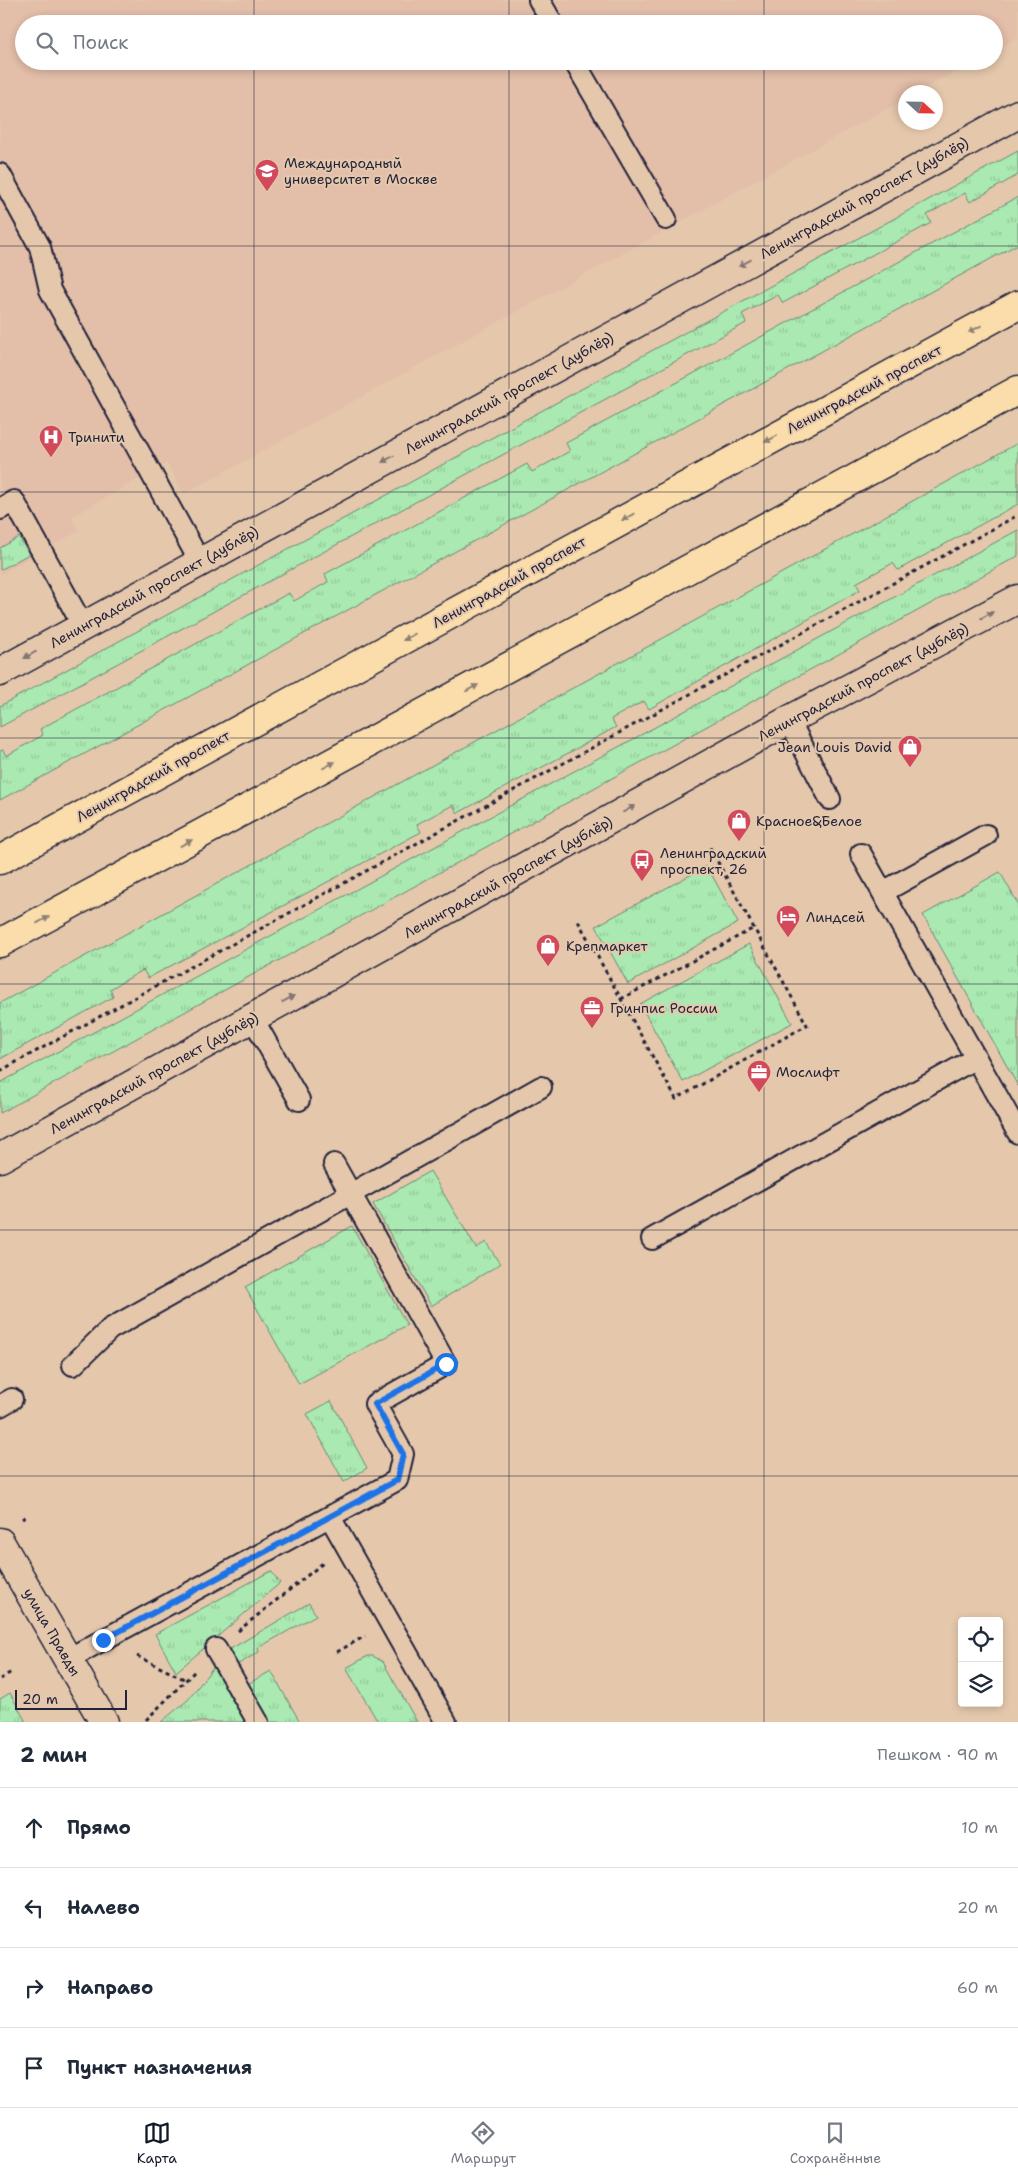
<!DOCTYPE html>
<html lang="ru">
<head>
<meta charset="utf-8">
<style>
	body { margin:0; font-family:"Shantell Sans",sans-serif; background:#f6f6f7; color:#1f2937 }
	.controls { position:absolute; right:15px; bottom:15px; display:grid; overflow:hidden; border-radius:5px; box-shadow:0 2px 8px #0003 }
	.controls button { width:45px; height:45px; display:grid; place-items:center; padding:0; border:0; border-bottom:1px solid #e0e1e3; background:#fff; color:#1f2937; font:25px sans-serif }
	.compass { position:absolute; left:898px; top:85px; width:45px; height:45px; border-radius:50%; background:#fff; box-shadow:0 2px 8px #0003; rotate:112deg }
	.scale { position:absolute; left:15px; bottom:12px; width:112px; box-sizing:border-box; padding-left:5px; border:2px solid #22223b; border-top:0; font-size:14px; line-height:18px; white-space:nowrap; color:#22223b; -webkit-text-stroke:4px #e5c8ac; paint-order:stroke }
	.stop { position:absolute; width:15px; height:15px; margin:-11px; border:4px solid #1a73e8; border-radius:50%; background:#fff }
	.stop.end { background:#1a73e8; border-color:#fff; box-shadow:0 1px 5px #0008 }
	.list { margin:0; padding:0; list-style:none }
	h2 { display:flex; justify-content:space-between; align-items:center; height:65px; margin:0; padding:0 20px; font-size:21px }
	h2 small { font-size:16px; font-weight:400; color:#747a83 }
	.list li { display:grid; grid-template-columns:32px 1fr auto; gap:15px; align-items:center; box-sizing:border-box; height:80px; padding:0 20px; border-top:1px solid #e0e1e3 }
	.list b { display:block; font-size:19px; white-space:nowrap }
	.list em { font-size:16px; font-style:normal; color:#747a83 }
	.icon { flex:none; width:28px; height:28px; fill:none; stroke:currentColor; stroke-width:2; stroke-linecap:round; stroke-linejoin:round }
	.map { position:relative; flex:none; width:1018px; height:1722px; overflow:hidden }
	.search { position:absolute; background:#fff; box-shadow:0 2px 8px #0003; left:15px; right:15px; top:15px; height:55px; display:flex; align-items:center; gap:12px; box-sizing:border-box; padding:0 18px; border-radius:28px; color:#747a83; font-size:19px }
	.sheet { height:385px; background:#fff }
	nav { display:flex; justify-content:space-around; align-items:center; box-sizing:border-box; height:70px; border-top:1px solid #e0e1e3; background:#fff; font-size:14px; color:#747a83 }
	nav a { display:grid; justify-items:center; gap:2px }
	nav .on { color:#111827 }
	.map>svg:first-child { display:block }
	.built { fill:#e3bea9 }
	.grass { fill:url(#grass-tufts); stroke:#668676 }
	.lines { fill:none; stroke-linecap:round; stroke-linejoin:round }
	.service-casing { stroke:#22223b; stroke-width:24 }
	.minor-casing { stroke:#22223b; stroke-width:31 }
	.secondary-casing { stroke:#22223b; stroke-width:31 }
	.primary-casing { stroke:#22223b; stroke-width:31 }
	.path { stroke:#22223b; stroke-width:3; stroke-dasharray:4 4; stroke-linecap:butt }
	.service { stroke:#e5c8ac; stroke-width:20 }
	.minor { stroke:#e5c8ac; stroke-width:28 }
	.secondary { stroke:#e5c8ac; stroke-width:28 }
	.primary { stroke:#faddab; stroke-width:28 }
	.oneway { fill:#847574 }
	.oneway2 { fill:#8e8073 }
	.route { stroke:#1a73e8; stroke-width:6 }
	.grid { fill:none; stroke:#22223b; stroke-width:1; stroke-opacity:0.55 }
	.labels { text-anchor:middle; dominant-baseline:central; stroke-width:4; stroke-linejoin:round; paint-order:stroke }
	.poi-label { font-size:14px; fill:#22223b; stroke:#e5c8ac; text-anchor:start }
	.street-label { font-size:14px; fill:#22223b; stroke:#e5c8ac }
</style>
</head>
<body>
<div class="map">
<svg width="1018" height="1722" viewBox="0 0 1018 1722">
	<defs>
		<pattern id="grass-tufts" width="24" height="20" patternUnits="userSpaceOnUse" patternTransform="scale(1.25)"><rect width="24" height="20" fill="#aae9b1"/><path d="M3 7l-1-3M5 7V3M7 7l1-3M15 17l-1-3M17 17v-4M19 17l1-3" fill="none" stroke="#92c899"/></pattern>
	</defs>
	<rect width="100%" height="100%" fill="#e5c8ac"/>
	<filter id="ink" filterUnits="userSpaceOnUse"><feTurbulence type="fractalNoise" baseFrequency=".02" numOctaves="2"/><feDisplacementMap in="SourceGraphic" scale="10" xChannelSelector="R" yChannelSelector="G"/><feConvolveMatrix kernelMatrix="1 2 1 2 8 2 1 2 1" color-interpolation-filters="sRGB"/></filter>
	<g filter="url(#ink)">
		<path class="built" d="M0 0H1018V38L994 51V24H24V61H975L918 92H906L905 99 184 494 167 463 71 517 79 531 0 574Z"/>
		<g class="grass">
			<path d="M1018 151V175L970 202 965 193 927 215 931 223 783 303 778 295 742 314 746 323 0 727V706Z"/>
			<path d="M1018 197V244L0 800V751L3 750 6 756 43 735 40 729 289 593 294 601 328 582 325 574 527 464 532 472 570 451 566 443Z"/>
			<path d="M1018 443V504L898 570 893 563 856 583 860 590 649 709 644 701 611 719 616 727 458 813 453 805 417 824 421 832 148 978 143 970 110 989 113 997 0 1059V1003Z"/>
			<path d="M1018 530V556L0 1113V1083Z"/>
			<path d="M19 537 29 554 0 570V548Z"/>
			<path d="M707 866 738 923 628 984 596 926Z"/>
			<path d="M1000 872 1018 904V1086L923 915Z"/>
			<path d="M749 944 792 1023 683 1082 640 1004Z"/>
			<path d="M430 1171 476 1248 486 1242 500 1264 431 1306 373 1204Z"/>
			<path d="M352 1226 407 1325 299 1384 245 1287Z"/>
			<path d="M331 1401 367 1468 344 1482 307 1414Z"/>
			<path d="M271 1571 280 1583 176 1672 155 1634Z"/>
			<path d="M309 1603 316 1615 258 1648 259 1652 235 1666 227 1651Z"/>
			<path d="M368 1656H373L383 1662 417 1722H378L346 1668Z"/>
			<path d="M214 1666 246 1722H161L188 1700Z"/>
			<path d="M271 1671 300 1722H268L246 1685Z"/>
			<path d="M10 1693 26 1722H0V1699Z"/>
		</g>
		<g class="lines">
			<defs>
				<g id="service">
					<path d="M539 0 553 24"/>
					<path d="M574 61 666 219"/>
					<path d="M0 174 40 247 50 290 200 562"/>
					<path d="M0 509 14 501 83 626"/>
					<path d="M789 720 830 799"/>
					<path d="M861 854 1018 1133"/>
					<path d="M883 892 986 835"/>
					<path d="M253 1019 299 1100"/>
					<path d="M652 1239 976 1058"/>
					<path d="M73 1365 110 1329 541 1087"/>
					<path d="M0 1406 12 1399"/>
					<path d="M330 1517 446 1722"/>
					<path d="M216 1649 258 1722"/>
					<path d="M68 1659 397 1480 403 1454 375 1404 446 1364 334 1164"/>
				</g>
				<path id="minor" d="M0 1542 104 1722"/>
				<g id="secondary">
					<path d="M0 672 1018 114"/>
					<path d="M0 1158 789 720 1018 599"/>
				</g>
				<g id="primary">
					<path d="M0 860 1018 305"/>
					<path d="M0 943 1018 390"/>
				</g>
			</defs>
			<use href="#service" class="service-casing"/>
			<use href="#minor" class="minor-casing"/>
			<use href="#secondary" class="secondary-casing"/>
			<use href="#primary" class="primary-casing"/>
			<g class="path">
				<path d="M578 921 676 1099 807 1025 709 846"/>
				<path d="M621 999 754 928"/>
				<path d="M0 1071 1018 515"/>
				<path d="M22 1519 28 1515"/>
				<path d="M238 1631 323 1563"/>
				<path d="M337 1652 365 1636"/>
				<path d="M137 1656 186 1680"/>
				<path d="M0 1679 13 1671"/>
				<path d="M146 1720 195 1671"/>
			</g>
			<use href="#service" class="service"/>
			<use href="#minor" class="minor"/>
			<use href="#secondary" class="secondary"/>
			<use href="#primary" class="primary"/>
		</g>
		<defs><path id="oneway-solid" d="M-6-.8H1V-3.2L6.5 0L1 3.2V.8H-6Z" transform="scale(1.25)"/></defs>
		<g class="oneway">
			<use href="#oneway-solid" transform="translate(745 263) rotate(151)"/>
			<use href="#oneway-solid" transform="translate(388 459) rotate(151)"/>
			<use href="#oneway-solid" transform="translate(987 615) rotate(-28)"/>
			<use href="#oneway-solid" transform="translate(30 655) rotate(151)"/>
			<use href="#oneway-solid" transform="translate(629 809) rotate(-29)"/>
			<use href="#oneway-solid" transform="translate(288 999) rotate(-29)"/>
		</g>
		<g class="oneway2">
			<use href="#oneway-solid" transform="translate(975 329) rotate(152)"/>
			<use href="#oneway-solid" transform="translate(771 439) rotate(152)"/>
			<use href="#oneway-solid" transform="translate(628 517) rotate(151)"/>
			<use href="#oneway-solid" transform="translate(409 637) rotate(151)"/>
			<use href="#oneway-solid" transform="translate(472 688) rotate(-28)"/>
			<use href="#oneway-solid" transform="translate(329 765) rotate(-28)"/>
			<use href="#oneway-solid" transform="translate(186 843) rotate(-28)"/>
			<use href="#oneway-solid" transform="translate(43 920) rotate(-28)"/>
		</g>
	</g>
	<g class="lines" filter="url(#ink)">
		<path class="route" d="M103 1640 397 1480 403 1454 375 1404 446 1364"/>
	</g>
	<path class="grid" d="M254 0V24M509 0V24M764 0V24M254 61V1722M509 61V1722M764 61V1722M0 246H1018M0 492H1018M0 738H1018M0 984H1018M0 1230H1018M0 1476H1018"/>
	<defs>
		<symbol id="university-pin" viewBox="-11 -11 22 30"><path d="M0 17L-7.5 6A9.5 9.5 0 1 1 7.5 6Z" fill="#d1495b" stroke="#e5c8ac"/><path d="M0-5L7-2L0 1L-7-2ZM-4 1L0 2.5L4 1V4Q0 6-4 4Z" fill="#fff"/></symbol>
		<symbol id="hospital-pin" viewBox="-11 -11 22 30"><path d="M0 17L-7.5 6A9.5 9.5 0 1 1 7.5 6Z" fill="#d1495b" stroke="#e5c8ac"/><path d="M-5-5h3v3.5h4V-5h3V5h-3V1.5h-4V5h-3Z" fill="#fff"/></symbol>
		<symbol id="shop-pin" viewBox="-11 -11 22 30"><path d="M0 17L-7.5 6A9.5 9.5 0 1 1 7.5 6Z" fill="#d1495b" stroke="#e5c8ac"/><path d="M-5-2.5h2.3a2.7 3.5 0 0 1 5.4 0H5L5.5 6h-11ZM-1.5-2.5h3a1.5 2.3 0 0 0-3 0Z" fill="#fff"/></symbol>
		<symbol id="bus-pin" viewBox="-11 -11 22 30"><path d="M0 17L-7.5 6A9.5 9.5 0 1 1 7.5 6Z" fill="#d1495b" stroke="#e5c8ac"/><path d="M-5-6H5V4H4V6H2V4H-2V6H-4V4H-5ZM-3.5-4V0h7V-4ZM-3.5 1.2v1.5H-2V1.2ZM2 1.2v1.5H3.5V1.2Z" fill="#fff"/></symbol>
		<symbol id="hotel-pin" viewBox="-11 -11 22 30"><path d="M0 17L-7.5 6A9.5 9.5 0 1 1 7.5 6Z" fill="#d1495b" stroke="#e5c8ac"/><path d="M-6-4.5h1.5V1H6V5H4.5V3h-9V5H-6ZM-4 0a1.8 1.8 0 1 1 3.6 0ZM.5 0V-2.5h3Q6-2.5 6 0Z" fill="#fff"/></symbol>
		<symbol id="office-pin" viewBox="-11 -11 22 30"><path d="M0 17L-7.5 6A9.5 9.5 0 1 1 7.5 6Z" fill="#d1495b" stroke="#e5c8ac"/><path d="M-6-3h4V-5.5h4V-3h4V5H-6ZM-1-4.5V-3h2v-1.5ZM-6 0V1H6V0Z" fill="#fff"/></symbol>
	</defs>
	<g fill-rule="evenodd">
		<use href="#university-pin" x="253" y="157" width="28" height="38"/>
		<use href="#hospital-pin" x="37" y="423" width="28" height="38"/>
		<use href="#shop-pin" x="896" y="733" width="28" height="38"/>
		<use href="#shop-pin" x="725" y="807" width="28" height="38"/>
		<use href="#bus-pin" x="628" y="847" width="28" height="38"/>
		<use href="#hotel-pin" x="774" y="903" width="28" height="38"/>
		<use href="#shop-pin" x="534" y="932" width="28" height="38"/>
		<use href="#office-pin" x="578" y="994" width="28" height="38"/>
		<use href="#office-pin" x="745" y="1058" width="28" height="38"/>
	</g>
	<g class="labels">
		<g class="poi-label">
			<text x="284" y="163">Международный<tspan x="284" dy="16">университет в Москве</tspan></text>
			<text x="68" y="437">Тринити</text>
			<text x="892" y="747" text-anchor="end">Jean Louis David</text>
			<text x="756" y="821">Красное&amp;Белое</text>
			<text x="660" y="853">Ленинградский<tspan x="660" dy="16">проспект, 26</tspan></text>
			<text x="806" y="917">Линдсей</text>
			<text x="566" y="946">Крепмаркет</text>
			<text x="610" y="1008">Гринпис России</text>
			<text x="776" y="1072">Мослифт</text>
		</g>
		<g class="street-label">
			<text transform="translate(864 198) rotate(-29)">Ленинградский проспект (дублёр)</text>
			<text transform="translate(864 389) rotate(-28)">Ленинградский проспект</text>
			<text transform="translate(509 393) rotate(-29)">Ленинградский проспект (дублёр)</text>
			<text transform="translate(509 582) rotate(-29)">Ленинградский проспект</text>
			<text transform="translate(154 587) rotate(-29)">Ленинградский проспект (дублёр)</text>
			<text transform="translate(863 682) rotate(-28)">Ленинградский проспект (дублёр)</text>
			<text transform="translate(153 776) rotate(-29)">Ленинградский проспект</text>
			<text transform="translate(508 877) rotate(-29)">Ленинградский проспект (дублёр)</text>
			<text transform="translate(154 1073) rotate(-29)">Ленинградский проспект (дублёр)</text>
			<text transform="translate(52 1632) rotate(60)">улица Правды</text>
		</g>
	</g>
</svg>
<div class="controls">
<button><svg class="icon" aria-label="locate" viewBox="0 0 24 24"><circle cx="12" cy="12" r="6"/><path d="M12 2v4M12 18v4M2 12h4M18 12h4"/></svg></button>
<button><svg class="icon" aria-label="layers" viewBox="0 0 24 24"><path d="M12 4l9 5-9 5-9-5zM3 14l9 5 9-5"/></svg></button>
</div>
<svg class="compass" viewBox="-18 -18 36 36"><path d="M0-13l5 13h-10z" fill="#e53935"/><path d="M0 13l5-13h-10z" fill="#747a83"/></svg>
<div class="scale">20 m</div>
<div class="stop" style="left:446px;top:1364px"></div>
<div class="stop end" style="left:103px;top:1640px"></div>
<div class="search"><svg class="icon" aria-label="search" viewBox="0 0 24 24"><circle cx="10" cy="10" r="6"/><path d="M15 15l6 6"/></svg>Поиск</div>
</div>
<section class="sheet">
<h2>2 мин<small>Пешком · 90 m</small></h2>
<ul class="list">
<li><svg class="icon" aria-label="ahead" viewBox="0 0 24 24"><path d="M12 20V5M6 11l6-6 6 6"/></svg><div><b>Прямо</b></div><em>10 m</em></li>
<li><svg class="icon" aria-label="left" viewBox="0 0 24 24"><path d="M17 20v-9H6M10 6l-5 5 5 5"/></svg><div><b>Налево</b></div><em>20 m</em></li>
<li><svg class="icon" aria-label="right" viewBox="0 0 24 24"><path d="M7 20v-9h11M14 6l5 5-5 5"/></svg><div><b>Направо</b></div><em>60 m</em></li>
<li><svg class="icon" aria-label="arrive" viewBox="0 0 24 24"><path d="M6 21V4h12l-3 4 3 4H6"/></svg><div><b>Пункт назначения</b></div></li>
</ul>
</section>
<nav>
<a class="on"><svg class="icon" aria-label="map" viewBox="0 0 24 24"><path d="M3 6l6-2 6 2 6-2v14l-6 2-6-2-6 2zM9 4v14M15 6v14"/></svg>Карта</a>
<a><svg class="icon" aria-label="directions" viewBox="0 0 24 24"><path d="M12 3l9 9-9 9-9-9zM9 14v-3h6M13 9l2 2-2 2"/></svg>Маршрут</a>
<a><svg class="icon" aria-label="saved" viewBox="0 0 24 24"><path d="M7 4h10v16l-5-4-5 4z"/></svg>Сохранённые</a>
</nav>
</body>
</html>
